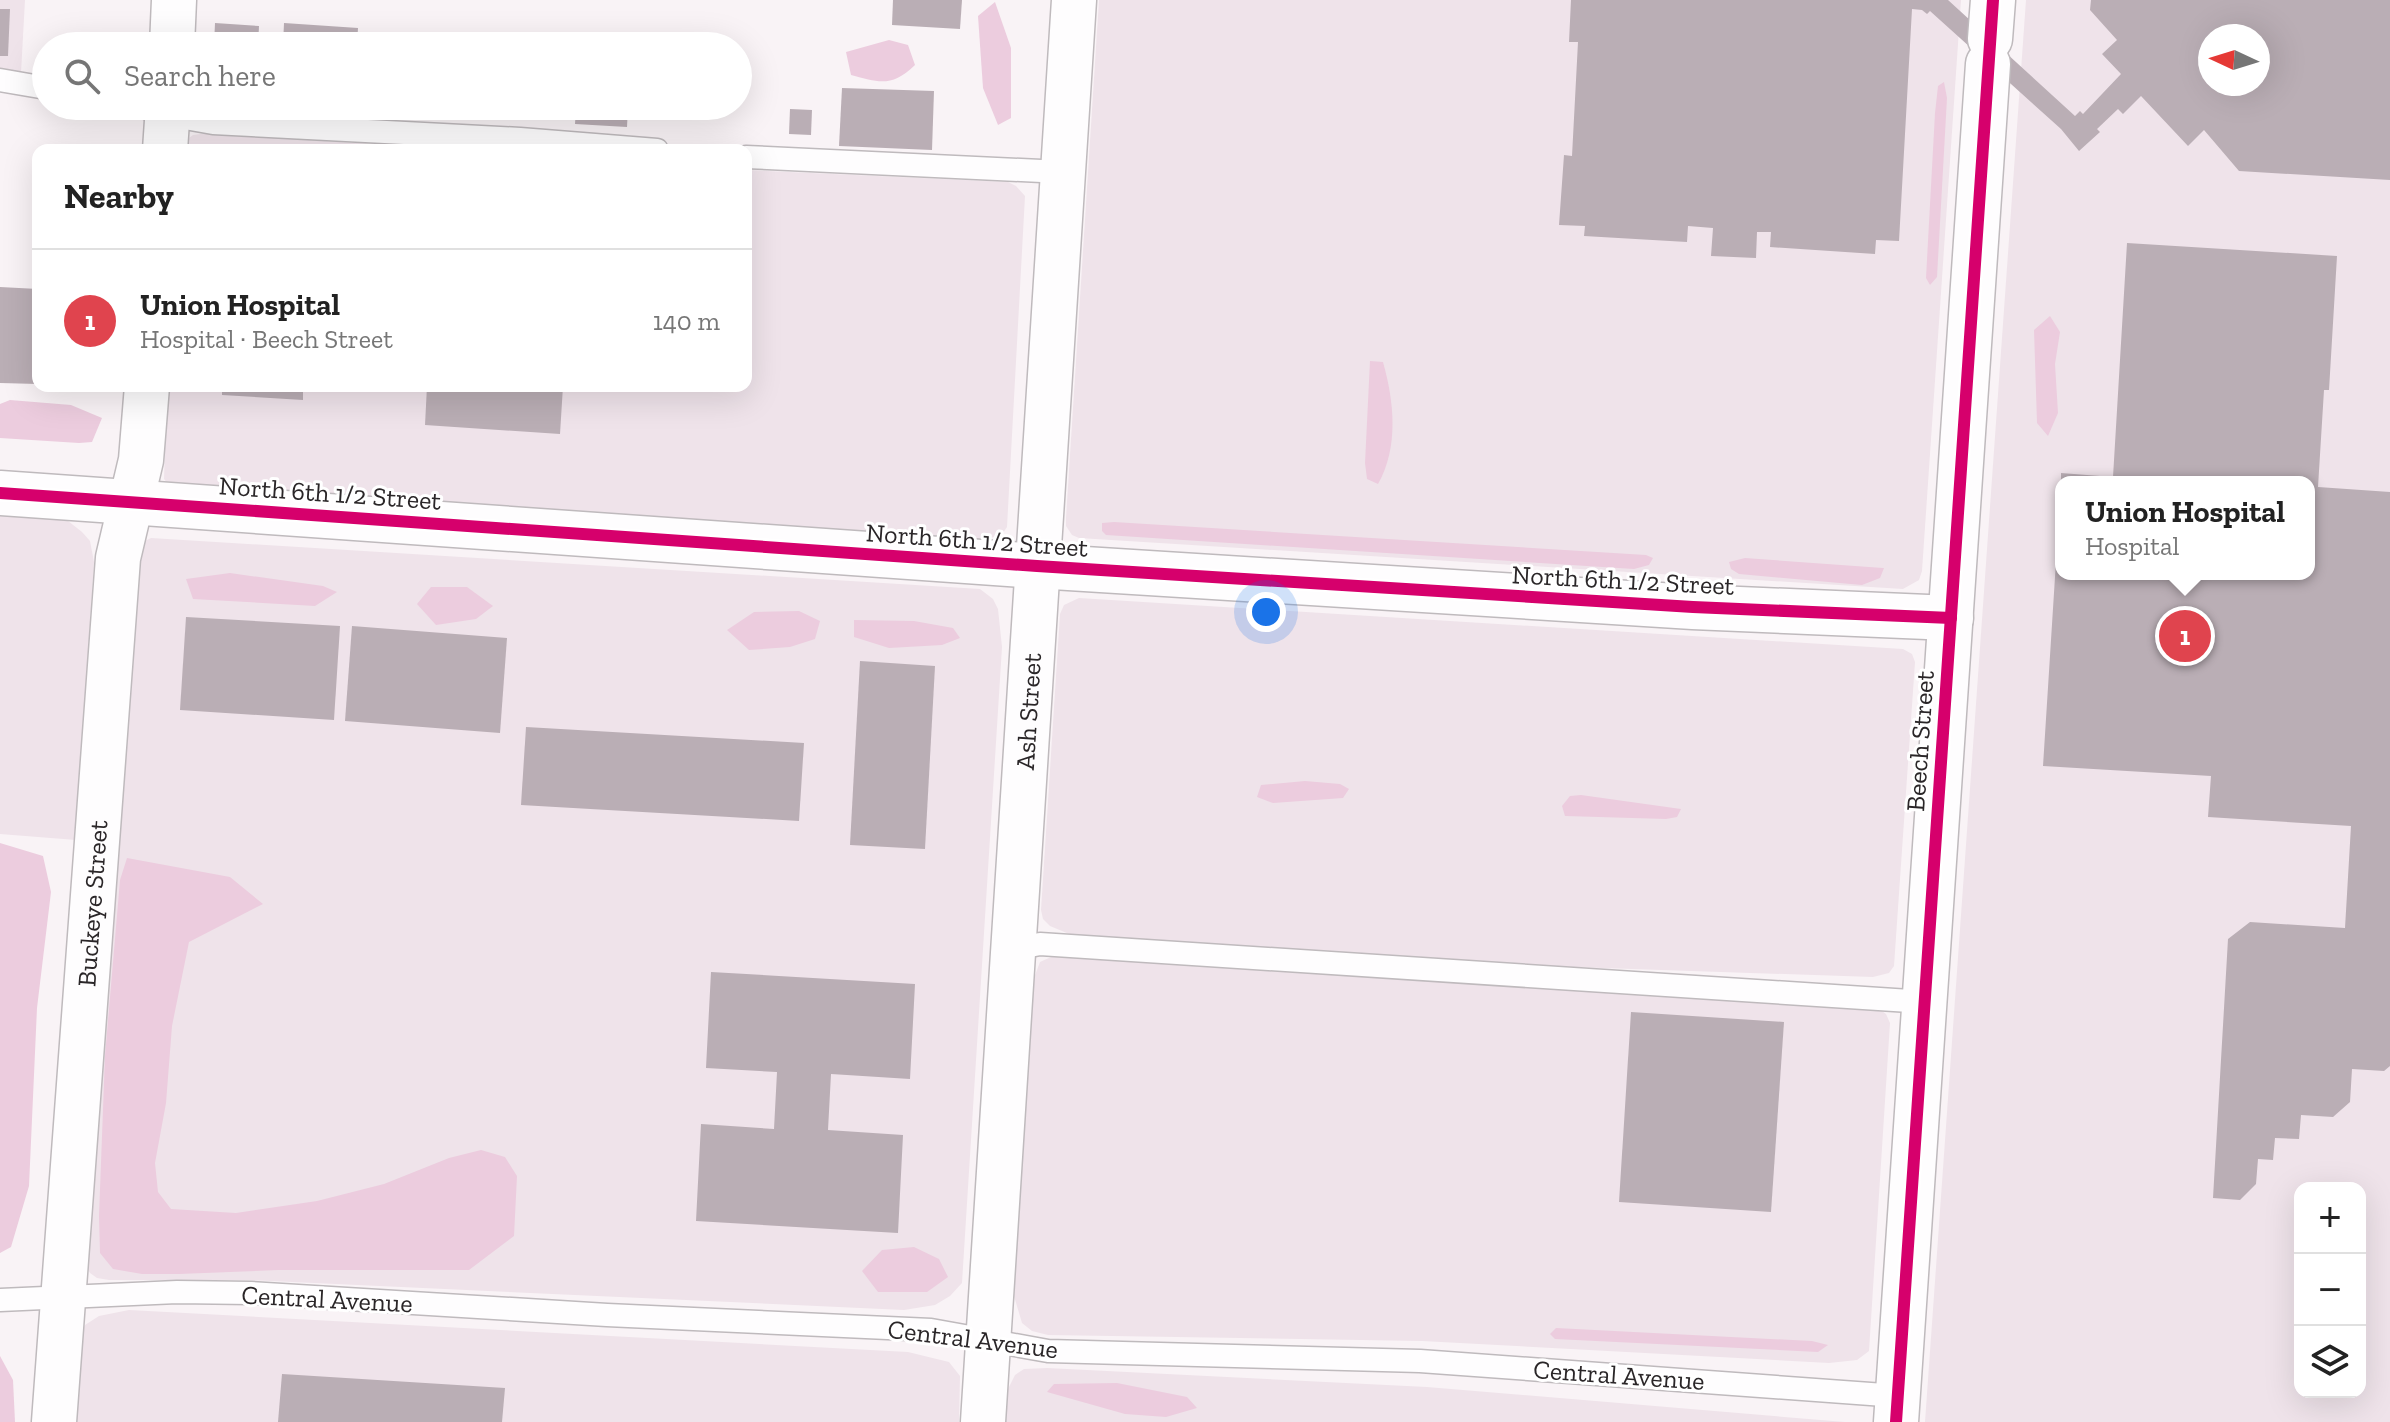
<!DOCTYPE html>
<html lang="en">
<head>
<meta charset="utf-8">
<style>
	body { margin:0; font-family:"Zilla Slab",serif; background:#f2f2f2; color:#222 }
	.controls { position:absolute; right:24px; bottom:24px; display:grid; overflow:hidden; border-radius:16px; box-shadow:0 8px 32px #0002 }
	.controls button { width:72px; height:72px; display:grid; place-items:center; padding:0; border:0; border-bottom:2px solid #e0e0e0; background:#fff; color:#222; font:40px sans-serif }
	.compass { position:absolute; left:2198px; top:24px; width:72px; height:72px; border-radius:50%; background:#fff; box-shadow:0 8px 32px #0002; rotate:274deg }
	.you { position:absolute; left:1266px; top:612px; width:28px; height:28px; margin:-20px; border:6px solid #fff; border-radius:50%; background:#1a73e8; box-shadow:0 0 0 12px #1a73e833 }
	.badge { display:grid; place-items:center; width:52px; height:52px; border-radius:50%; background:#726e70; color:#fff; font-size:26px; font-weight:700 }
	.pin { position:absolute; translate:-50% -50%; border:4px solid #fff; box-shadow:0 2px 8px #0006 }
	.popup { position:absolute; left:2055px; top:476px; width:260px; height:104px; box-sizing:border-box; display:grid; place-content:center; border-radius:16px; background:#fff; filter:drop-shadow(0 2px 6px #0005); font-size:26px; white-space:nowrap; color:#767676 }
	.popup b { font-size:30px; color:#222 }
	.popup::after { content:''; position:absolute; left:50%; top:100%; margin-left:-16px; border:16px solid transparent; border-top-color:#fff }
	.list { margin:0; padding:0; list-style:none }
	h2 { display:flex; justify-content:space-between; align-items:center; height:104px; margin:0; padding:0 32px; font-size:34px }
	h2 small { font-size:26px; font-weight:400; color:#767676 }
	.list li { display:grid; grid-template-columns:52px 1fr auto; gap:24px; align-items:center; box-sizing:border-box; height:144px; padding:0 32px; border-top:2px solid #e0e0e0 }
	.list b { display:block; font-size:30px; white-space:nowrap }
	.list p { margin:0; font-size:26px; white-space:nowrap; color:#767676 }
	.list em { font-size:26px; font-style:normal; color:#767676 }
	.icon { flex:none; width:44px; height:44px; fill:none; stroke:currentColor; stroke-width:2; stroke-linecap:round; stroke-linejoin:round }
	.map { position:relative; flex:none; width:2390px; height:1422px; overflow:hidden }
	.search { position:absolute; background:#fff; box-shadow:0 8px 32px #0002; left:32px; top:32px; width:720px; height:88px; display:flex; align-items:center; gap:20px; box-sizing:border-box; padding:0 28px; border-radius:44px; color:#767676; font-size:30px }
	.panel { position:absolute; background:#fff; box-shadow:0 8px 32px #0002; left:32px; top:144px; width:720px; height:248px; border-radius:16px }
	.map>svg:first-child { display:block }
	.built { fill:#efe3ea; fill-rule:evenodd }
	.forest { fill:#ecccde }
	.building { fill:#baaeb5; fill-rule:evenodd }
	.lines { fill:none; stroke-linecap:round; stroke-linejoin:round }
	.lane-casing { stroke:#bfbabd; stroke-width:25 }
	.street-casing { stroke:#bfbabd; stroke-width:47 }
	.lane { stroke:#fefdfe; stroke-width:22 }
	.street { stroke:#fefdfe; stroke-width:44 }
	.cycleway-casing { stroke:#fff; stroke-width:17 }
	.cycleway { stroke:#d6006c; stroke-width:12 }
	.labels { text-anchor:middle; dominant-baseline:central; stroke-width:6; stroke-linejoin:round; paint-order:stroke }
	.street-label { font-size:26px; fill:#2a2628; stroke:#fff }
</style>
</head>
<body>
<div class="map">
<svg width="2390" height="1422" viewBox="0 0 2390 1422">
	<rect width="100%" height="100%" fill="#f9f3f6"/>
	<g class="built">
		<path d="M0 0H25L21 73 0 71Z"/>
		<path d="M1099 0H1961L1922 571 1919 580 1903 589 1079 538 1072 535 1066 526V518Z"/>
		<path d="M2026 0H2390V1422H1925ZM2210 36H2258V84H2210ZM2061 482H2309V574H2061ZM2300 1188H2360V1392H2300Z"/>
		<path d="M208 133 458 150H184L185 141 193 135Z"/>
		<path d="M746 170 1008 182 1016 186 1025 196 1007 527 1003 533 981 542 170 486 164 479 167 386H746Z"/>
		<path d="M0 515 49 517 68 521 82 532 90 541 94 562 76 840 0 834Z"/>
		<path d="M151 538 980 589 993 599 998 609 1002 647 962 1283 950 1296 935 1305 904 1310 248 1280H109L97 1278 90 1273 87 1268 135 557 143 542Z"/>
		<path d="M1079 598 1903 649 1912 654 1915 662 1894 966 1889 973 1873 977 1543 966 1074 936 1050 926 1043 919 1041 910 1060 614 1064 605Z"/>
		<path d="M1069 955 1879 1009 1886 1014 1890 1023 1869 1351 1857 1360 1829 1363 1422 1341 1048 1335 1032 1331 1022 1323 1014 1296 1034 978 1040 962 1051 957Z"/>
		<path d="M129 1310 908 1352 949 1362 960 1376 959 1422H72L78 1339 85 1325 99 1316Z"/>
		<path d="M1047 1368 1427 1387 1845 1422H1006L1008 1389 1015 1375 1024 1369Z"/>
	</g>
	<g class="forest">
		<path d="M995 2 1011 48V118L998 125 983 88 978 16Z"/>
		<path d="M889 40 908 45 915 65C892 87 880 83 851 75L846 52Z"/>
		<path d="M1944 82 1947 98 1937 277 1930 285 1926 278 1935 113 1938 86Z"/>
		<path d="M2050 316 2060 332 2055 364 2058 413 2048 436 2037 423 2034 330Z"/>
		<path d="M1370 361 1383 362C1394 401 1399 447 1378 484L1367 479 1365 463Z"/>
		<path d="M10 400 71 405 102 418 92 442 79 443 0 438V404Z"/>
		<path d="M1114 522 1646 555 1653 558 1649 565 1634 569 1106 535 1102 531V523Z"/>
		<path d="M1745 558 1883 568H1884L1880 578 1862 585 1739 574 1731 569 1729 562Z"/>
		<path d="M230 573 323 586 337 592 315 606 193 599 186 579Z"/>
		<path d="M431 587H467L493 606 476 619 436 625 417 604Z"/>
		<path d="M799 611 820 621 815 639 790 647 749 650 727 630 754 612Z"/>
		<path d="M854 620 914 621 953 628 960 638 942 645 889 648 854 637Z"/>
		<path d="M1305 781 1340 784 1349 789 1343 798 1273 803 1257 797 1261 785Z"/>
		<path d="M1581 795 1681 809 1677 817 1666 819 1565 816 1562 806 1570 796Z"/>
		<path d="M0 843 43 856 51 892 37 1008 29 1186 11 1247 0 1253Z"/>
		<path d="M127 858 230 877 263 904 189 942 172 1026 166 1103 155 1163 158 1192 171 1209 236 1213 317 1201 384 1184 449 1158 481 1150 505 1157 517 1176 514 1236 469 1270H278L179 1274H142L113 1269 100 1253 99 1216 105 1056 120 880Z"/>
		<path d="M914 1247 939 1259 948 1277 927 1292H878L862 1271 882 1250Z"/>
		<path d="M1556 1328 1812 1341 1828 1345 1818 1352 1555 1339 1550 1334Z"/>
		<path d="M0 1356 13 1380 15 1422H0Z"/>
		<path d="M1117 1383 1187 1397 1197 1408 1166 1417 1125 1414 1047 1392 1054 1384Z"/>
	</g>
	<g class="building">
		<path d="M893 0H962L960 29 892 25Z"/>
		<path d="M1571 0H1948L2075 116 2080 111 2083 114 2121 74 2102 54 2117 40 2090 10 2091 0H2390V180L2239 171 2204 130 2188 146 2141 96 2123 114 2118 109 2097 129 2100 132 2079 151 2061 129 1930 11 1927 14 1922 10 1912 9 1899 241 1876 240 1875 254 1770 247 1771 232H1757L1756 258 1711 256 1713 228 1688 226 1687 242 1584 236 1585 226 1559 225 1564 155 1572 156 1578 42H1569ZM2210 36H2258V84H2210Z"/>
		<path d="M0 9H10L8 56H0Z"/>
		<path d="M215 23 259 26 258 46H214Z"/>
		<path d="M284 23 358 28 357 46H283Z"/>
		<path d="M93 39 141 42V46H92Z"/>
		<path d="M842 88 934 91 932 150 839 146Z"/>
		<path d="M423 106H474L473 118 423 114Z"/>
		<path d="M576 106H628L627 127 575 124Z"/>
		<path d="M664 106H721V115L664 112Z"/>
		<path d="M790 109 812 110 811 135 789 134Z"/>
		<path d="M2127 243 2337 256 2329 390H2324L2318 487 2390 492V1066L2384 1071 2352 1069 2350 1102 2333 1117 2301 1115 2299 1139 2275 1138 2273 1160 2258 1159 2256 1184 2240 1200 2213 1198 2228 939 2250 922 2345 928 2351 826 2208 817 2211 776 2043 766 2059 514 2061 515V574H2309V482H2061V473L2113 477Z"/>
		<path d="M0 287 38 289V384L0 383Z"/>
		<path d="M222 386H303V400L222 395Z"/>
		<path d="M427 386H563L560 434 425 425Z"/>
		<path d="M186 617 340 626 334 720 180 710Z"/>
		<path d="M352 626 507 638 500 733 345 721Z"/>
		<path d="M860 661 935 666 925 849 850 845Z"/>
		<path d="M526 727 804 743 799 821 521 805Z"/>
		<path d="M711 972 915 984 910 1079 831 1074 828 1130 903 1135 898 1233 696 1221 701 1124 774 1129 777 1072 706 1068Z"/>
		<path d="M1631 1012 1784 1022 1771 1212 1619 1202Z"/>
		<path d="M282 1374 505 1388 502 1422H278Z"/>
	</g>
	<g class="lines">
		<defs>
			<g id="lane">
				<path d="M0 80 46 88"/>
				<path d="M140 106 168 115 213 123 520 139 657 150"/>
				<path d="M746 157 1062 172"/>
				<path d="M1013 949 1040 944 1925 1002"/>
				<path d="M0 1300 177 1292 251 1293 607 1315 931 1330 1048 1351 1420 1361 1898 1396"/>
			</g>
			<g id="street">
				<path d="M1990 39 1993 0"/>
				<path d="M172 46 174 0"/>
				<path d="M165 150 168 106"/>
				<path d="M0 493 1037 566 1693 607 1951 618"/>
				<path id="s1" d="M54 1422 118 558 141 460 147 386"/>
				<path id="s2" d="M983 1422 1074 0"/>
				<path d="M1896 1422 1988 64"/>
			</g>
		</defs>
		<use href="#lane" class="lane-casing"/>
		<use href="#street" class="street-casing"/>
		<use href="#lane" class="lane"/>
		<use href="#street" class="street"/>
		<defs>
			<g id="cycleway">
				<path d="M0 493 1037 566 1693 607 1951 618"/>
				<path d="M1896 1422 1993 0"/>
			</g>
		</defs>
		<use href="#cycleway" class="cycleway-casing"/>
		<use href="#cycleway" class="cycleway"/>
	</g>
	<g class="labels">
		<g class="street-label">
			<text transform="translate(330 493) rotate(4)">North 6th 1/2 Street</text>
			<text transform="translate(977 540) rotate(4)">North 6th 1/2 Street</text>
			<text transform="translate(1623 580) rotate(3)">North 6th 1/2 Street</text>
			<text stroke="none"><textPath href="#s2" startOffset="712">Ash Street</textPath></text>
			<text transform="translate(1920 741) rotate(-86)">Beech Street</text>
			<text stroke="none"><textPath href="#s1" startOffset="520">Buckeye Street</textPath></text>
			<text transform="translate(327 1299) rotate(3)">Central Avenue</text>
			<text transform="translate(973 1339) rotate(7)">Central Avenue</text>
			<text transform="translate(1619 1375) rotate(4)">Central Avenue</text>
		</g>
	</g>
</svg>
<div class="controls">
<button>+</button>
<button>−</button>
<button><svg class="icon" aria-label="layers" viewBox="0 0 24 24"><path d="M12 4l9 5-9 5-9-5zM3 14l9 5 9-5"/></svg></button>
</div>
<svg class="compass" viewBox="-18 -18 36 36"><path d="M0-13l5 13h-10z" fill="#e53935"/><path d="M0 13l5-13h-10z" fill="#767676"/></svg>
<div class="you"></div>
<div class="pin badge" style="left:2185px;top:636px;background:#e0444e">1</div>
<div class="popup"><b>Union Hospital</b>Hospital</div>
<div class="search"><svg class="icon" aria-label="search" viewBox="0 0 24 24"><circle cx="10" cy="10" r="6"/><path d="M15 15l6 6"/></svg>Search here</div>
<section class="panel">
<h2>Nearby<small></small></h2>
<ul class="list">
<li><span class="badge" style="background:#e0444e">1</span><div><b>Union Hospital</b><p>Hospital · Beech Street</p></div><em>140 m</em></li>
</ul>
</section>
</div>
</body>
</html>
